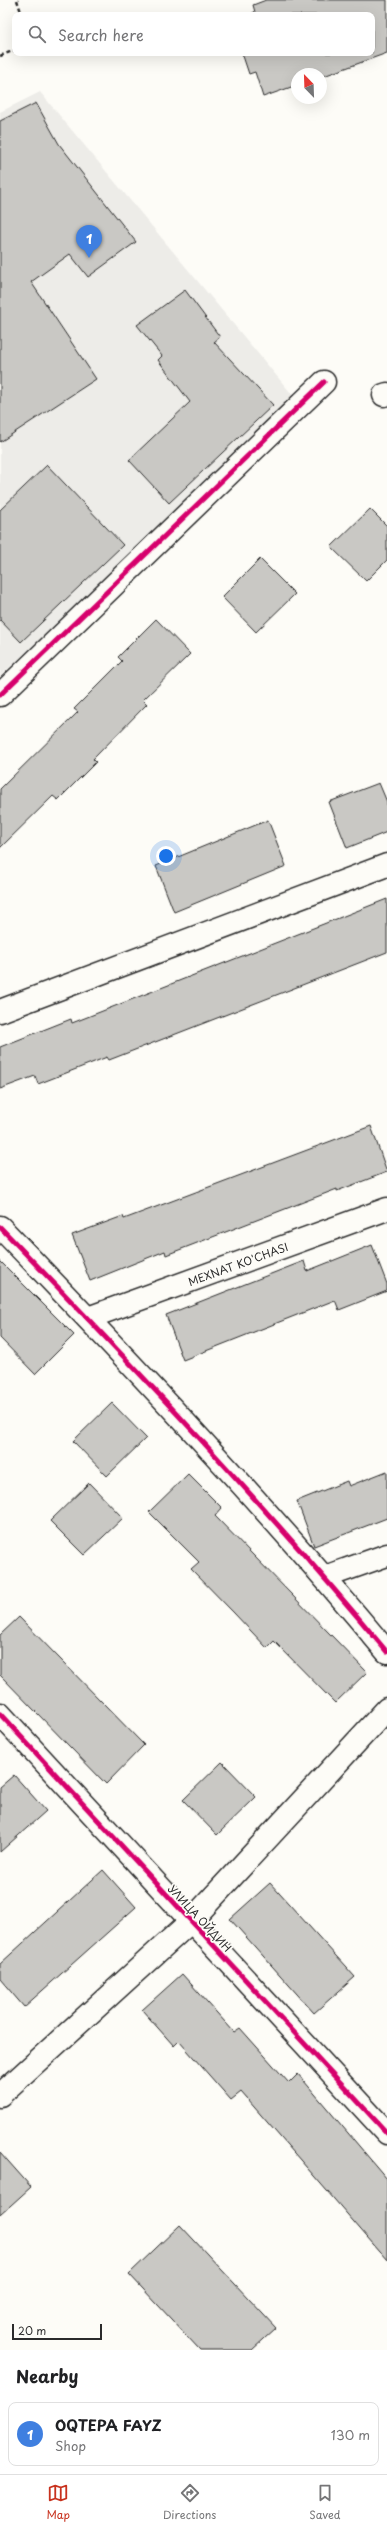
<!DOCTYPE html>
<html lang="en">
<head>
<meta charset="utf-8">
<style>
	body { margin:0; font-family:"Playpen Sans",sans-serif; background:#f6f6f6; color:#202124 }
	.compass { position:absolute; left:291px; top:68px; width:36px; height:36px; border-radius:50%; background:#fff; box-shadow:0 4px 16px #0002; rotate:337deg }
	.scale { position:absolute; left:12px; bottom:10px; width:90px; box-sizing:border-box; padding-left:4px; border:2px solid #2b2b2b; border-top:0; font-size:11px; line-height:14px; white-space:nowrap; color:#2b2b2b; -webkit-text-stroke:3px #fdfcf7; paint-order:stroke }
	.you { position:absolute; left:166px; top:856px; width:14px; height:14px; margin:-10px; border:3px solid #fff; border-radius:50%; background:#1a73e8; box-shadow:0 0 0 6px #1a73e833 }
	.badge { display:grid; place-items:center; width:26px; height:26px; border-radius:50%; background:#c8321e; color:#fff; font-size:13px; font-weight:700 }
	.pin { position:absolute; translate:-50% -33px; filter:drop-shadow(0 1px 2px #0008) }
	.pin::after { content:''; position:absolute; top:21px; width:14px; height:12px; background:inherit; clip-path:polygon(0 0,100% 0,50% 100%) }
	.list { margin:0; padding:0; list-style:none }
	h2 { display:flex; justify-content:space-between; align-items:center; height:52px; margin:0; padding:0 16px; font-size:17px }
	h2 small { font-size:13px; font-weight:400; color:#757577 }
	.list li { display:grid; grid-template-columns:26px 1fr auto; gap:12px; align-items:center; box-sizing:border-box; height:64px; margin:0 8px 8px; padding:0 8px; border:1px solid #e0e0e0; border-radius:8px }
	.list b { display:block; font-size:15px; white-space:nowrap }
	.list p { margin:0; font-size:13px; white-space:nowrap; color:#757577 }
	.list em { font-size:13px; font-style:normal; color:#757577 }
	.icon { flex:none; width:22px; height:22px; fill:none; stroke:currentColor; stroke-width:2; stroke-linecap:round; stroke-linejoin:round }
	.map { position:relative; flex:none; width:387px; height:2350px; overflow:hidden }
	.search { position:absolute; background:#fff; box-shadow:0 4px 16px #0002; left:12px; right:12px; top:12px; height:44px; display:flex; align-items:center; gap:10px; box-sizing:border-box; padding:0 14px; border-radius:8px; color:#757577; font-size:15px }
	.sheet { height:124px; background:#fff }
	nav { display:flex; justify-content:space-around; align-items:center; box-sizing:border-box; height:56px; border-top:1px solid #e0e0e0; background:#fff; font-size:11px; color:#757577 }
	nav a { display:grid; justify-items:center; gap:2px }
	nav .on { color:#c8321e }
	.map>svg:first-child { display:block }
	.built { fill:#edece8 }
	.building { fill:#c9c8c4; stroke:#2b2b2b }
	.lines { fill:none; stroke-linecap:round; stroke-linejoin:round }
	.minor-casing { stroke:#2b2b2b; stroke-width:25 }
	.path { stroke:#2b2b2b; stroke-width:2.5; stroke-dasharray:4 3; stroke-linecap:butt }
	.minor { stroke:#fdfcf7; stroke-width:22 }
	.cycleway-casing { stroke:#fdfcf7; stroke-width:8 }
	.cycleway { stroke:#d6006c; stroke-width:5 }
	.labels { text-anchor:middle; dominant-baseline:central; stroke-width:3.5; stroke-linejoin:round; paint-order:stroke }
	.street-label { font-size:11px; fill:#2b2b2b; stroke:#fdfcf7 }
</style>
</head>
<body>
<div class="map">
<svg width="387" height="2350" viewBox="0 0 387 2350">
	<rect width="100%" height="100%" fill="#fdfcf7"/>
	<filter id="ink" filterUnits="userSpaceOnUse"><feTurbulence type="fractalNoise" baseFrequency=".025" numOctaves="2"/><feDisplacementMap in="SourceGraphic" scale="8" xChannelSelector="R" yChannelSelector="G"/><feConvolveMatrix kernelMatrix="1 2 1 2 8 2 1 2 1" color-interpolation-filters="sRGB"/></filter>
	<g filter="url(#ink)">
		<path class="built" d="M40 92 300 404 0 676V112Z"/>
		<g class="building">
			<path d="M266 0H387V53L321 77V74H297V85L263 97 255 72 249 74 242 53H372V15H248L255 12 253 5Z"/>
			<path d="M36 103 59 144 136 242 88 277 70 254 31 282 96 379 0 442V121Z"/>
			<path d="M185 290 220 337 214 342 273 405 169 503 129 460 190 402 158 360 162 356 137 325Z"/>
			<path d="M47 465 123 545 21 642 0 620V510Z"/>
			<path d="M370 509 387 526V560L366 581 331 547Z"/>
			<path d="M260 559 295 594 256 632 222 597Z"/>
			<path d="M156 619 190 654 143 700 147 704 93 759 96 762 58 800 53 796 0 848V789L78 712 74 709 122 661 118 657Z"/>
			<path d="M379 783 387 802V832L347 848 329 802Z"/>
			<path d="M268 820 286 866 174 912 156 866Z"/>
			<path d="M387 899V952L109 1060 107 1057 38 1084 35 1076 0 1089V1047L71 1019 72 1023Z"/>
			<path d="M371 1126 387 1172 337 1191V1189L166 1255 165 1251 90 1281 72 1235 123 1216 124 1219Z"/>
			<path d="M372 1245 387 1284V1291L339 1310 335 1300 183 1360 166 1315 304 1261 307 1271Z"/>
			<path d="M0 1261 74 1335 35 1374 0 1338Z"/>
			<path d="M112 1403 146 1438 107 1476 73 1441Z"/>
			<path d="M387 1471V1518L314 1546 297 1501 347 1481 349 1486Z"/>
			<path d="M188 1474 222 1508 215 1516 367 1672 335 1703 274 1641 267 1648 234 1613 191 1569 199 1562 149 1512Z"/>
			<path d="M89 1483 123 1518 84 1555 50 1521Z"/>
			<path d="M19 1617 144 1745 106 1784 0 1675V1635Z"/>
			<path d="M222 1762 256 1797 217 1835 183 1800Z"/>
			<path d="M14 1775 46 1811 0 1852V1787Z"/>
			<path d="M103 1870 136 1907 24 2007 0 1979V1964Z"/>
			<path d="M270 1883 355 1977 314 2013 230 1919Z"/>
			<path d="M182 1974 234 2032 240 2028 289 2083 298 2074 387 2179V2260L241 2092 231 2100 179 2041 174 2046 142 2010Z"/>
			<path d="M0 2152 31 2187 0 2215Z"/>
			<path d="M180 2225 276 2328 252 2350H200L129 2274Z"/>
		</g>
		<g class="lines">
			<defs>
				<g id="minor">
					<path d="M384 395 387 394"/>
					<path d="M0 695 324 382"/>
					<path d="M0 1011 387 865"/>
					<path d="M0 1227C133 1365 265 1505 387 1652"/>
					<path d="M88 1318 387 1209"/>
					<path d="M325 1577 387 1555"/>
					<path d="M0 1714 387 2133"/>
					<path d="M0 2095 190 1922 387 1709"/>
				</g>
			</defs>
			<use href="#minor" class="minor-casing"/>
			<g class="path">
				<path d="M17 0 22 15"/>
				<path d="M0 56 15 50"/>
			</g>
			<use href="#minor" class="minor"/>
			<defs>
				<g id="cycleway">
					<path d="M0 695 324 382"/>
					<path d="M0 1227C133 1365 265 1505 387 1652"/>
					<path d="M0 1714 387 2133"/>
				</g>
			</defs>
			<use href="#cycleway" class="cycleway-casing"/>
			<use href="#cycleway" class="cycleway"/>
		</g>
	</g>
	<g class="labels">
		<g class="street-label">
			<text transform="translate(238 1264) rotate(-20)">MEXNAT KO'CHASI</text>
			<text transform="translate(200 1918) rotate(47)">УЛИЦА ОЙДИН</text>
		</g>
	</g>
</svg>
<svg class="compass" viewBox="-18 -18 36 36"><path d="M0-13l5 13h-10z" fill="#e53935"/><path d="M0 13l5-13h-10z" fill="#757577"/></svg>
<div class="scale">20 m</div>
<div class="you"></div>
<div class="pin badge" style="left:89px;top:258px;background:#3f7fe0">1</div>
<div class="search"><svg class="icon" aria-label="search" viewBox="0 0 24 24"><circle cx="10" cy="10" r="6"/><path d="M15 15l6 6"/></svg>Search here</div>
</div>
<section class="sheet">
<h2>Nearby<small></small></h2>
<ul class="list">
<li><span class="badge" style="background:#3f7fe0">1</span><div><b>OQTEPA FAYZ</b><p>Shop</p></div><em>130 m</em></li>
</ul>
</section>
<nav>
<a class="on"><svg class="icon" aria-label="map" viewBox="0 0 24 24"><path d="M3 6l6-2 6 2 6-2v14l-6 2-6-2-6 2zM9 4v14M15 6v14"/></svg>Map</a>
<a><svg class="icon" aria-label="directions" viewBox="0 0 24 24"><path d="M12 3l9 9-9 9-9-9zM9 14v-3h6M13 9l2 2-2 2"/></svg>Directions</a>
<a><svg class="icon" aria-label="saved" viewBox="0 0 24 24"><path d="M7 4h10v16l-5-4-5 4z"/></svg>Saved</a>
</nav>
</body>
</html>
